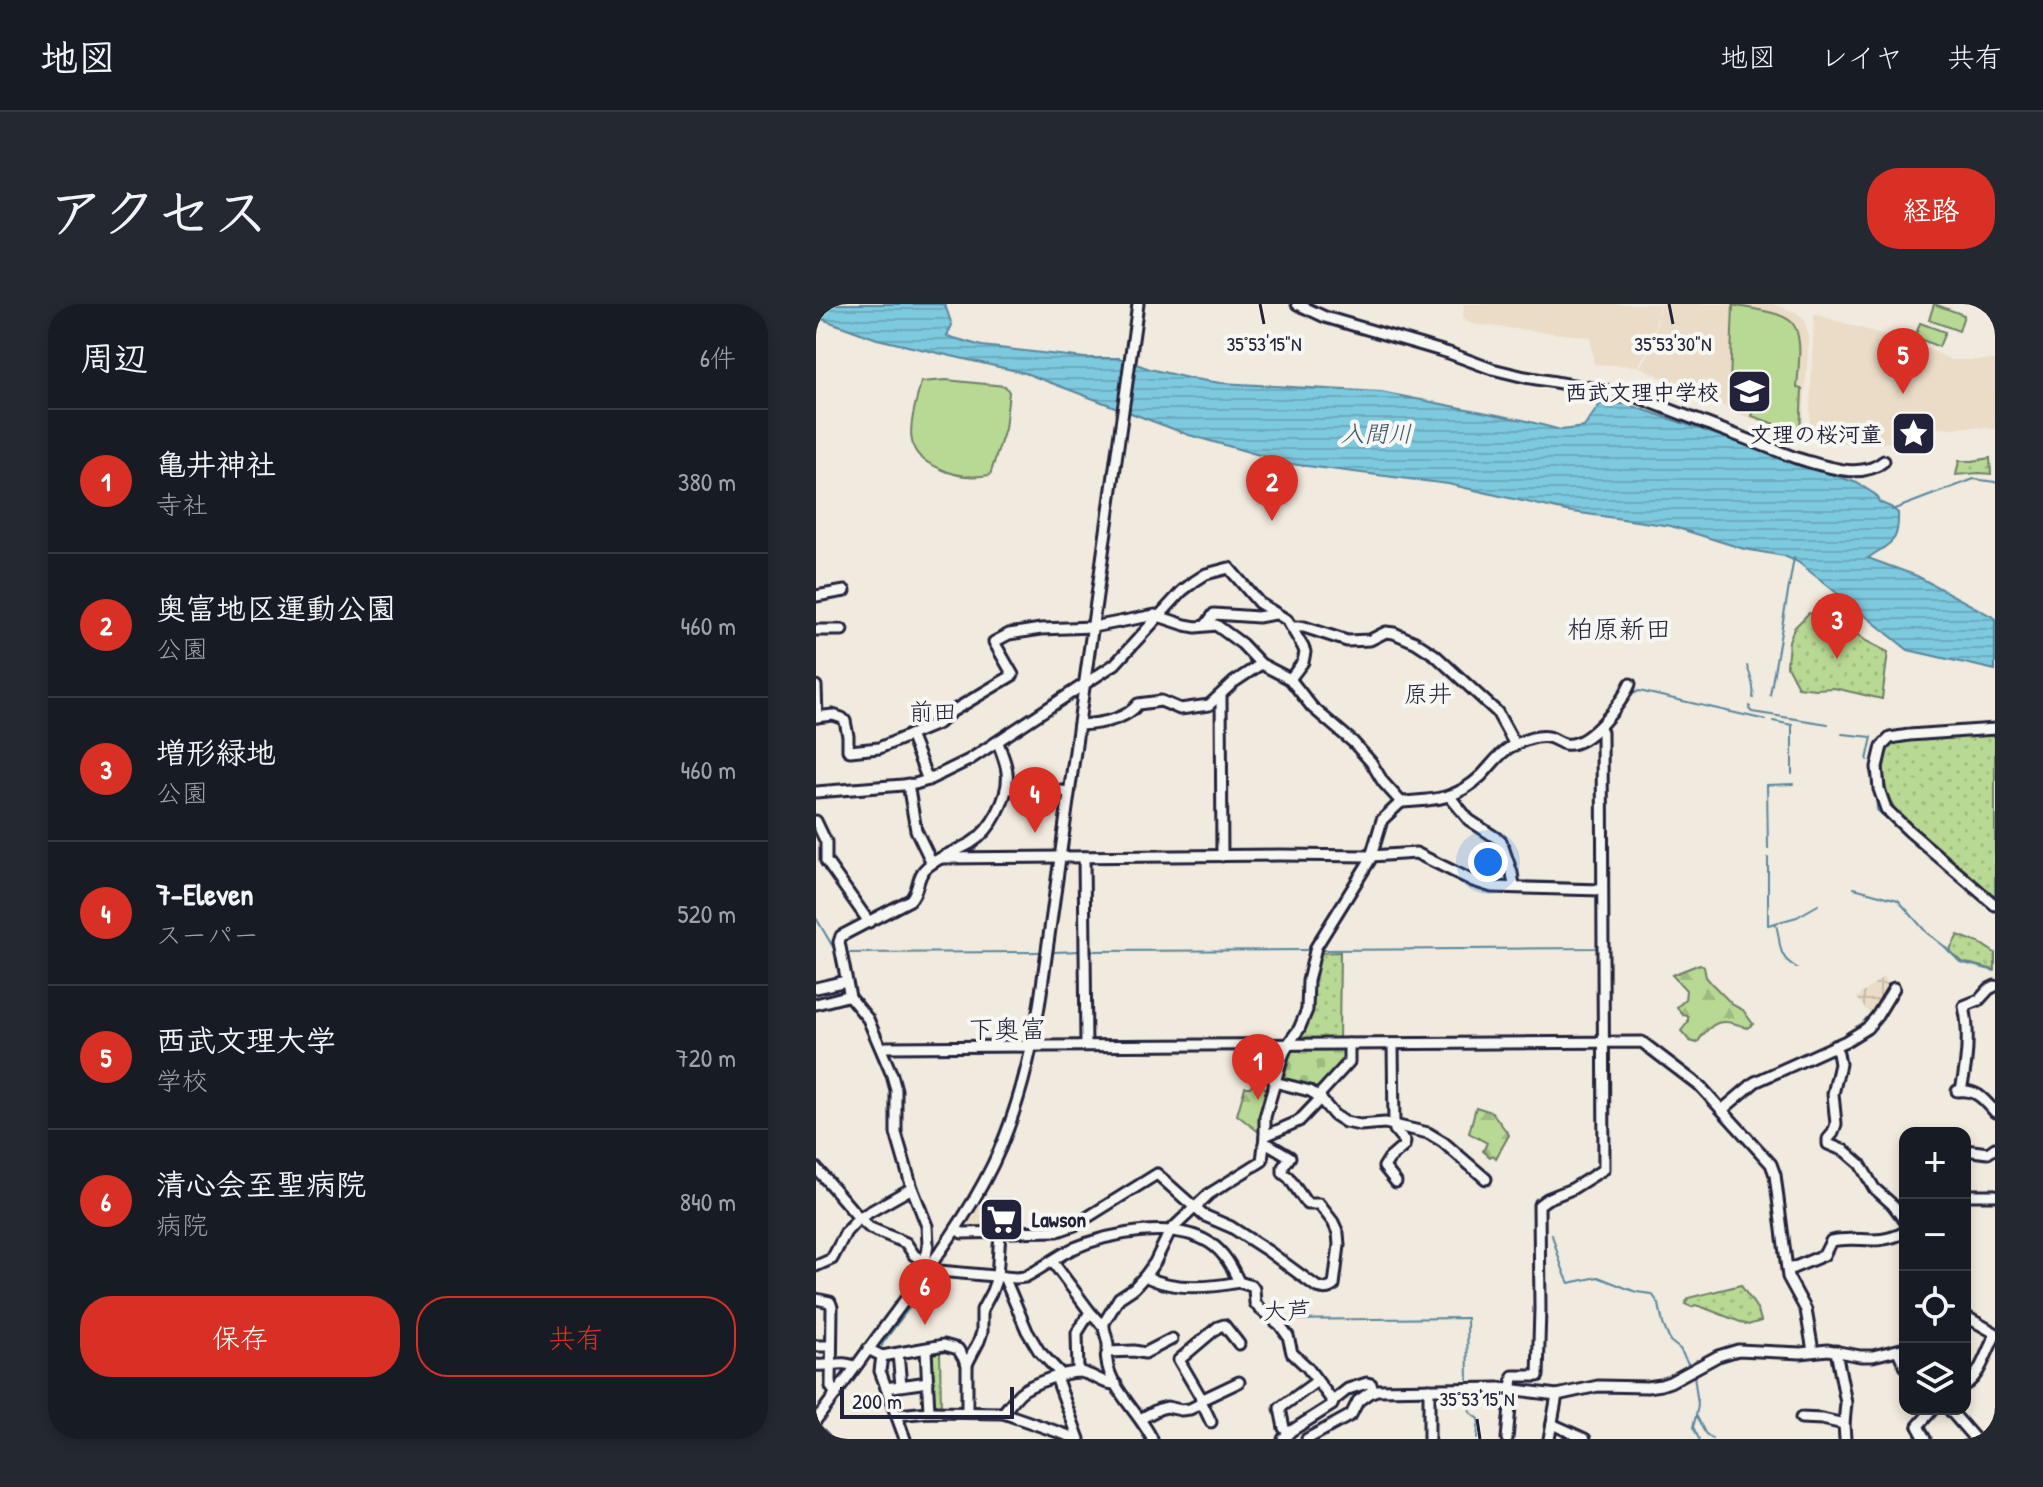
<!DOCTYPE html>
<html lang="ja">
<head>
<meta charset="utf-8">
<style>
	body { margin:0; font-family:"Patrick Hand","Klee One",sans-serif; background:#242831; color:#f1f3f6 }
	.controls { position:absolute; right:24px; bottom:24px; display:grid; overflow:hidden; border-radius:16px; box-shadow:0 4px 12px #0003 }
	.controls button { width:72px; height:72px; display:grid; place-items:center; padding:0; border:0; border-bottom:2px solid #363941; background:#171b24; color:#f1f3f6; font:40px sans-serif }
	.scale { position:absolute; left:24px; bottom:20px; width:174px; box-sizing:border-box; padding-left:8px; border:4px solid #22223b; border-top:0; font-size:22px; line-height:28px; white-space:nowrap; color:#22223b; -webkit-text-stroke:6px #f6f6f2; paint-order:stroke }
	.you { position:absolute; left:672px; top:558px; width:28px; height:28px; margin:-20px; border:6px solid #fff; border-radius:50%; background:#1a73e8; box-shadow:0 0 0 12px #1a73e833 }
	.badge { display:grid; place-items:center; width:52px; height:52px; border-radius:50%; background:#d93025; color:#fff; font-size:26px; font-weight:700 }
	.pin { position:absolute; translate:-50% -66px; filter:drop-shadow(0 2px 4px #0008) }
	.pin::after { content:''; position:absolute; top:42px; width:28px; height:24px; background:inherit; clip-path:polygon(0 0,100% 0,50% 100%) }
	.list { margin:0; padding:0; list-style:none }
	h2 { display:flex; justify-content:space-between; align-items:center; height:104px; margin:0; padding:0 32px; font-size:34px }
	h2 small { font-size:26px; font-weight:400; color:#9ea1a6 }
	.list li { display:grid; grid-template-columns:52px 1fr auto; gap:24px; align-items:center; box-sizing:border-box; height:144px; padding:0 32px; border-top:2px solid #363941 }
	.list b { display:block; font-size:30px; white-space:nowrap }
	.list p { margin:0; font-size:26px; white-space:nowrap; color:#9ea1a6 }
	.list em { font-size:26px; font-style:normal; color:#9ea1a6 }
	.actions { display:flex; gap:16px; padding:24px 32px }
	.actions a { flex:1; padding:18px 0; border:2px solid #d93025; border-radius:32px; text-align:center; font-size:28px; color:#d93025 }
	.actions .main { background:#d93025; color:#fff }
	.icon { flex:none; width:44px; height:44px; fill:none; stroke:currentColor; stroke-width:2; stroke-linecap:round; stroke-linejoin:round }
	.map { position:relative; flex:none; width:1179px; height:1135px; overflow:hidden; border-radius:32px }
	header { display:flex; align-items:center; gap:48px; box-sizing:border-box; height:112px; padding:0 40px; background:#171b24; border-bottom:2px solid #363941 }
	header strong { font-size:38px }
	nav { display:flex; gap:44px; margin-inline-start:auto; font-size:28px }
	.intro { display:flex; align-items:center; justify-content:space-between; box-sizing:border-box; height:192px; padding:0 48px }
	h1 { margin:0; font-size:56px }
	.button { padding:20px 36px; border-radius:32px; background:#d93025; color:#fff; font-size:28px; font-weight:700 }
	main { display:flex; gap:48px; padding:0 48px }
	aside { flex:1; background:#171b24; border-radius:32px; box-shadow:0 4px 12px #0003 }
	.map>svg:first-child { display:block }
	.built { fill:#eadcc6 }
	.industrial { fill:url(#industrial-grid) }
	.grass { fill:url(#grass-dots); stroke:#6d7e67; stroke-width:2 }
	.forest { fill:url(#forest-firs); stroke:#6d7e67; stroke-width:2 }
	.cemetery { fill:url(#cemetery-stones); stroke:#6d7e67; stroke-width:2 }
	.pitch { fill:#b8d993; stroke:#6d7e67; stroke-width:2 }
	.water { fill:url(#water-rules); stroke:#59869c; stroke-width:2 }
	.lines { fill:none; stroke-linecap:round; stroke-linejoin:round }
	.stream { stroke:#59869c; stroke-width:2 }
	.minor-casing { stroke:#22223b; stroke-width:15 }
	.minor { stroke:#f6f6f2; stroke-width:9 }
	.ticks { fill:none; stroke:#22223b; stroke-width:3 }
	.labels { text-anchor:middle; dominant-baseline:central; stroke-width:8; stroke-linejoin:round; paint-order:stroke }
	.poi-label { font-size:22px; font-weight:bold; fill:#22223b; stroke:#f6f6f2; text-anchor:end }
	.water-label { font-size:24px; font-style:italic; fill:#3d546c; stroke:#f6f6f2 }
	.neighbourhood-label { font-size:24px; fill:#22223b; stroke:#f6f6f2 }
	.quarter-label { font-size:26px; fill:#22223b; stroke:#f6f6f2 }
	.ticks-label { font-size:20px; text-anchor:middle; fill:#22223b; stroke:#f6f6f2; stroke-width:8; stroke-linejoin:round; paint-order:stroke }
</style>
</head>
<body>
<header>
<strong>地図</strong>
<nav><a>地図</a><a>レイヤ</a><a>共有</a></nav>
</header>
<div class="intro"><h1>アクセス</h1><a class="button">経路</a></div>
<main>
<aside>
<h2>周辺<small>6件</small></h2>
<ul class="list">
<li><span class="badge">1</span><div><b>亀井神社</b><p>寺社</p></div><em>380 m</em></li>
<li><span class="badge">2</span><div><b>奥富地区運動公園</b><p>公園</p></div><em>460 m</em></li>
<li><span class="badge">3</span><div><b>増形緑地</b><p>公園</p></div><em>460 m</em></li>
<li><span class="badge">4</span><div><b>7-Eleven</b><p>スーパー</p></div><em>520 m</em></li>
<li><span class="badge">5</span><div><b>西武文理大学</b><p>学校</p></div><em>720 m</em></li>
<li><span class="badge">6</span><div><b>清心会至聖病院</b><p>病院</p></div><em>840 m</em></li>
</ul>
<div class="actions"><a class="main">保存</a><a>共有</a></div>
</aside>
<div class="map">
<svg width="1179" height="1135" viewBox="0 0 1179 1135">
	<defs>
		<pattern id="industrial-grid" width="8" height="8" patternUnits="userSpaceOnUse" patternTransform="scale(2)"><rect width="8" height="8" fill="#eadcc6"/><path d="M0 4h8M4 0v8" fill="none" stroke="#c8bcab"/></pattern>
		<pattern id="grass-dots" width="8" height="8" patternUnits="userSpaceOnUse" patternTransform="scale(2)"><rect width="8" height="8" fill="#b8d993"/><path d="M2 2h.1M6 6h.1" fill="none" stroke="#9eba80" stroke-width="1.8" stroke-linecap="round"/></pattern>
		<pattern id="forest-firs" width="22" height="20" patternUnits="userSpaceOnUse" patternTransform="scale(2)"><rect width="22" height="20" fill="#b8d993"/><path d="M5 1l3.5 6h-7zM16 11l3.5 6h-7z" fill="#9eba80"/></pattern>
		<pattern id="cemetery-stones" width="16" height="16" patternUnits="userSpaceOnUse" patternTransform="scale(2)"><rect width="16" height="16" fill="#b8d993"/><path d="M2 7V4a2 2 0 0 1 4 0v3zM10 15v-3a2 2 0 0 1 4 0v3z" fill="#9eba80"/></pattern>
		<pattern id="water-rules" width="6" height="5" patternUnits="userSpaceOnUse" patternTransform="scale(2)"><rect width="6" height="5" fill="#7dc9dd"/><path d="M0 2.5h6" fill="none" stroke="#6cacbf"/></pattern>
	</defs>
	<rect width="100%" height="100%" fill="#f1eade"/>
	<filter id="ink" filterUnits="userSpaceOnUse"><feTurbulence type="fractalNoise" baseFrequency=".0125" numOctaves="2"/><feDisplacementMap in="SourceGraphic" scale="16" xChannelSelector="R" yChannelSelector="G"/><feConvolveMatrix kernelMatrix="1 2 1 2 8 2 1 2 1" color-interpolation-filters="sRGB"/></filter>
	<g filter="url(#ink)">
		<g class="built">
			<path d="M648 0H843L837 37 822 62 778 60 774 33 656 20 647 15Z"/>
			<path d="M844 0H957L981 9 987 14 993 33 986 133 931 113 824 63 838 38Z"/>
			<path d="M998 10 1111 44 1135 56H1179V125L1159 123 1085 125 1075 138 1044 140 1025 138 993 132Z"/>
			<path d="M169 893H195L194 926H149Z"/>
		</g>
		<path class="industrial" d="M1067 673 1074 683 1056 713 1041 694Z"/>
		<g class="grass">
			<path d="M1174 154 1175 170 1163 169 1140 171 1143 157H1156Z"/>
			<path d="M993 309 1035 326 1050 337 1072 348 1066 395 1018 384 999 385 982 383 971 362 973 337 978 324Z"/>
			<path d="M1179 431V593L1080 507C1072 494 1067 482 1068 467 1068 459 1068 449 1074 443 1088 431 1159 432 1179 431Z"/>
			<path d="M1142 631 1165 640 1179 649V666L1146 658 1133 647Z"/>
			<path d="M524 648 523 737H481L502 649Z"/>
			<path d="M925 981C932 994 942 1001 945 1017L932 1021 886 1003 879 1001 876 1003 869 1000 872 994Z"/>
			<path d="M117 1045H124L125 1105H117L113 1049Z"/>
		</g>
		<g class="forest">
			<path d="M884 660 888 663 890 673 896 680 917 701 927 706 937 720 931 724C906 713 896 716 881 739L874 737 865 727 872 718V712L867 711 861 703 869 696 870 686 856 671Z"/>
			<path d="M442 774 450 786 444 829 421 811 429 783H434Z"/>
			<path d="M660 803 676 808 693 831 680 854 677 851 674 853 667 847 671 839 653 829Z"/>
		</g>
		<path class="cemetery" d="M531 743 532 756 502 790 470 778 468 773 473 757 469 755 476 744Z"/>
		<g class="pitch">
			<path d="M1118 0 1148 11 1143 27 1113 16Z"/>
			<path d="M917 1C933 5 961 7 973 16 989 27 982 66 981 84L986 85 984 129 936 112 945 91 914 79Z"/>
			<path d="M1104 19 1129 28 1123 43 1099 33Z"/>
			<path d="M130 76 189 82 193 88 189 125 174 171C156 174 141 173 125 165 119 162 113 160 108 156 84 140 100 101 105 78Z"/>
		</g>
		<path class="water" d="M0 0H125L129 1 136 21 131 32 166 42 269 54H303L334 65 372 74 405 79 565 88 707 116 745 126 768 123 784 100H811L1041 179 1060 191 1063 198 1075 203 1082 209C1083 240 1075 238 1052 254L1101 272 1179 314V366L1092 346 982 258 968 252 928 245 855 222 750 207 632 180 475 160 373 131 209 69 61 35 3 14 4 7Z"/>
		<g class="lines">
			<g class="stream">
				<path d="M1076 206 1158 175 1179 178"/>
				<path d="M931 362C935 372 939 384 937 394"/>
				<path d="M954 391 978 254"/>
				<path d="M934 402 933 405 936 408 1012 420"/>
				<path d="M803 407 817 390 823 387 950 416"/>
				<path d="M957 417 976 421V470"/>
				<path d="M1026 430 1056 433 1051 456"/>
				<path d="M780 432 781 581"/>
				<path d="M1054 469 1058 483"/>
				<path d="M1060 490 1061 506 1153 585"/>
				<path d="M952 545 951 481 977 480"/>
				<path d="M952 554V621L981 613 1002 601"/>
				<path d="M1038 584 1082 596 1111 629 1128 642 1144 658 1179 667"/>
				<path d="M0 614 20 648"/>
				<path d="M960 621C966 641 960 652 981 664"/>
				<path d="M505 646 782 644 781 588"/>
				<path d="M273 647 494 646"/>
				<path d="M238 648 265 647"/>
				<path d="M29 649 223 648"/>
				<path d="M736 931C741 947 745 964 753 979L782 973 820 988 836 990 843 1000 847 1020 854 1037 864 1045 874 1063"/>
				<path d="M98 955 103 968"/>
				<path d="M463 1016 651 1014 652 1080"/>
				<path d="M66 1042 67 1039 108 984 107 980"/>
				<path d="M878 1071 882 1101 880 1111 889 1129 896 1135"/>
				<path d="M652 1089 654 1108 663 1115 661 1135"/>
				<path d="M880 1112 877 1123 883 1135"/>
			</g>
			<defs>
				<g id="minor">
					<path d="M481 0 509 13 633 49 676 65 709 73 816 91 980 154C1006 161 1045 177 1068 157"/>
					<path d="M0 292 29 287"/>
					<path d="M390 321 398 310 442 313 459 310"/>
					<path d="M476 323H488L531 337 554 336 570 328 578 329 599 338 619 351 681 408 699 441"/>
					<path d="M0 326H26"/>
					<path d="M0 382 1 413"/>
					<path d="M405 391 406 552"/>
					<path d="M0 413 17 411 26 414 29 417 32 432V446L34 447 63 444 123 419 135 408 197 371 178 338 193 330 225 325 277 323 339 311 369 321 380 323 400 321 426 340 445 360 474 375 496 403 537 438 555 458 567 478 585 498C618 496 640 496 665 472 675 462 683 449 696 442 706 437 721 431 732 433 738 434 743 439 749 440 772 444 806 399 814 380"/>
					<path d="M263 421C282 420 310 416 322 400L345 397 364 405 393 401 418 378 445 360"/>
					<path d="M1179 425 1093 431 1074 434 1066 442 1061 463 1063 485 1070 505 1093 527 1179 601"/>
					<path d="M94 431 112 476"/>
					<path d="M92 480 100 526 116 559"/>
					<path d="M190 485 219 484 253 488"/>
					<path d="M0 488 99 480 112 476 153 456 299 360 366 287 379 277 390 270 413 264 443 299 471 316 487 343 489 348 487 358 474 375"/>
					<path d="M634 493 653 516 685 537 696 569 698 582"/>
					<path d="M0 517 10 538V557L53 618"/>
					<path d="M268 553 270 741"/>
					<path d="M125 554 463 551 555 552 600 549 657 577 676 583 786 586"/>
					<path d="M0 684 30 677"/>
					<path d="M34 693 23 638 25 632 94 596C104 586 100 572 111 563 124 552 141 547 155 539 176 526 194 492 191 468 190 458 185 448 182 438"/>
					<path d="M0 700 31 692 34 693 52 715 76 771 80 786V829L96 884 111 922 112 940 109 959"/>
					<path d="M577 740 578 821 579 826 589 838 588 842 573 855 568 863 580 878"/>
					<path d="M1018 742 1022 749 1024 760 1017 790 1020 820 1017 829 1012 835V840L1029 847 1044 860 1058 884 1077 901 1089 917"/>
					<path d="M66 745 70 743 826 738 885 783 955 860 959 871 972 973 990 1006 997 1047"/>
					<path d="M458 778 494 787 502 792 518 811 529 818 544 821 569 819 612 829 627 838 670 875"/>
					<path d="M1145 786C1151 759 1154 729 1148 702L1163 696 1173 685 1179 682"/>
					<path d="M1141 787C1160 785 1167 794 1179 808"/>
					<path d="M502 792 533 758V740"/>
					<path d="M906 806 939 778 1030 737 1051 724 1061 712 1078 684"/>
					<path d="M449 832 483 817 505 794"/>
					<path d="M1149 846 1172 849 1179 844"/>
					<path d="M0 864 43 914 54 924 90 939 98 951 123 967 200 974 209 973C225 965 240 953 256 945 293 929 358 916 394 939 408 948 416 963 423 978L436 982 438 985 439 999 444 1005 464 1021 472 1032 476 1049 491 1063 515 1095 518 1096 532 1085 551 1079 555 1080 557 1087"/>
					<path d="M1149 891H1179"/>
					<path d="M140 925 146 929 242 927 259 921 341 870 387 911 415 923 452 947 501 983C508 985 512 986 518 981L523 941 522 929 517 918 503 900H491L473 874 467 869V863L474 853 454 841 448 840"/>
					<path d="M236 957 274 1008 287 1022"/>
					<path d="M0 962 16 955 30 928 43 914 96 884"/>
					<path d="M972 966 1008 951 1015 937C1044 931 1060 943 1089 928"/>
					<path d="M329 972C357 987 393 984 423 978"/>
					<path d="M188 973 211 1027 223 1047 246 1071"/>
					<path d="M0 995 14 998 16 1003 15 1083 20 1090"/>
					<path d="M1149 1012 1179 1029"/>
					<path d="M0 1042H15"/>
					<path d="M52 1045 66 1052 128 1041 142 1045 151 1060V1108"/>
					<path d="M110 1045 113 1108"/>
					<path d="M1020 1047 1030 1099 1028 1120 1029 1135"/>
					<path d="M1082 1047 1089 1062"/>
					<path d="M292 1048 318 1047 329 1049 356 1035"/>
					<path d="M82 1050 85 1081"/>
					<path d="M66 1052 64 1067 89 1135"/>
					<path d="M151 1060 163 1037 166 1028V1006L176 987 181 973 184 929"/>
					<path d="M0 1061C13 1063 28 1056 39 1063"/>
					<path d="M262 1068 261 1029 274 1008"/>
					<path d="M240 1073 263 1135"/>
					<path d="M1149 1081C1165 1071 1170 1048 1179 1032"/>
					<path d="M70 1084 112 1078"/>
					<path d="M385 1096 423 1078"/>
					<path d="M386 1099 395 1118"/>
					<path d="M1133 1105 1159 1135"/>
					<path d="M187 1109C193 1102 198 1095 204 1089 214 1080 251 1067 264 1068 277 1070 288 1081 300 1080"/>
					<path d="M81 1111 113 1108 187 1109 262 1135"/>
					<path d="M985 1114 1006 1115 1028 1120"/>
					<path d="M324 1115 343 1105 351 1103 365 1106 374 1105 386 1099 384 1092 363 1056 402 1023 408 1021 423 1040"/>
					<path d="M0 1116C27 1081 53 1044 80 1008 115 961 151 914 177 860 202 808 215 753 224 696L322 0"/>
					<path d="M736 1120 769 1135"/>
					<path d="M0 1127 8 1135"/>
					<path d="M472 1129 468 1124 464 1104 501 1077"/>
					<path d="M336 1135C325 1111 293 1083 291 1057 289 1046 292 1055 292 1044 293 1036 287 1028 288 1019L303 994 318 984 329 972 339 958 354 927 393 890 446 857 449 832V813L466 754 472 740 483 725 491 706 492 677 500 643 554 556 566 516 585 498"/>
					<path d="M467 1135 475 1127 516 1101 518 1096"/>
					<path d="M491 1135 535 1111 542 1097 553 1089 561 1086 684 1084 741 1091"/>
					<path d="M613 1135V1085"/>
					<path d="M691 1135 697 1072H722L724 1005 723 901 731 895 756 885 788 865 786 428 783 423"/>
					<path d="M733 1135 741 1091 782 1082 831 1083 845 1081 854 1078 902 1052 922 1046 985 1049 1012 1046 1044 1052H1057L1089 1044"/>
					<path d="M1109 1135 1102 1122 1117 1105"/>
				</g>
			</defs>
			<use href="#minor" class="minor-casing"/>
			<use href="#minor" class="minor"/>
		</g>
	</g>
	<path class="ticks" d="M444 0 448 20M853 0 857 20M661 1115 664 1135"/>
	<defs>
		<symbol id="school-square" viewBox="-11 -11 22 22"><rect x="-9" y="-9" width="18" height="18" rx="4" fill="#22223b" stroke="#f6f6f2"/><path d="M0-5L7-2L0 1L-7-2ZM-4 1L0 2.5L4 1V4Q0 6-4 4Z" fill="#fff"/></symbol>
		<symbol id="sight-square" viewBox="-11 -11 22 22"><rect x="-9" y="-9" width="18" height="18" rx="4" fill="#22223b" stroke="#f6f6f2"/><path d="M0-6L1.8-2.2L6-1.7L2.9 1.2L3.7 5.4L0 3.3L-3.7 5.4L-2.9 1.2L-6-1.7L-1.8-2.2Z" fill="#fff"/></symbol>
		<symbol id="supermarket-square" viewBox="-11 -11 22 22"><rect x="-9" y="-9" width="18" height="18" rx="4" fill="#22223b" stroke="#f6f6f2"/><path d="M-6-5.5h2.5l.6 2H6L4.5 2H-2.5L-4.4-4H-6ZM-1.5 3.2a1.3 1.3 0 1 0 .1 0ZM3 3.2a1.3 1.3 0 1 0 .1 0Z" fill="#fff"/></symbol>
	</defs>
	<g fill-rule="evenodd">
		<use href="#school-square" x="908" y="62" width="51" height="51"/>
		<use href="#sight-square" x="1072" y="104" width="51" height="51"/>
		<use href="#supermarket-square" x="160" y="890" width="51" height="51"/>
	</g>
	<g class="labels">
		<g class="poi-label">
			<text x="903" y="88">西武文理中学校</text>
			<text x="1066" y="130">文理の桜河童</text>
			<text x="216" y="915" text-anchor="start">Lawson</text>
		</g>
		<g class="water-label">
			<text x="560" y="129">入間川</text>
		</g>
		<g class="neighbourhood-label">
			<text x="612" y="389">原井</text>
			<text x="117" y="407">前田</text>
			<text x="471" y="1006">大芦</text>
		</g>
		<g class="quarter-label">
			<text x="803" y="324">柏原新田</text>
			<text x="191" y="724">下奥富</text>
		</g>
	</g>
	<g class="ticks-label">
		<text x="448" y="47">35°53'15"N</text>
		<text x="857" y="47">35°53'30"N</text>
		<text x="661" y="1102">35°53'15"N</text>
	</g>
</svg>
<div class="controls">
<button>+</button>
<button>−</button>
<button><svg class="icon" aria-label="locate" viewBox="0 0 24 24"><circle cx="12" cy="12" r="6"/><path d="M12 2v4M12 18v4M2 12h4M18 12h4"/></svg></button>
<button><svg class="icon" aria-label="layers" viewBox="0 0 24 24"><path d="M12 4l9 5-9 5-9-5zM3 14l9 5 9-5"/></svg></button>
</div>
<div class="scale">200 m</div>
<div class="you"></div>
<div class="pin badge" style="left:442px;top:796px">1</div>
<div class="pin badge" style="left:456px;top:217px">2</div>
<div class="pin badge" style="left:1021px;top:355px">3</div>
<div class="pin badge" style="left:219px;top:529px">4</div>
<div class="pin badge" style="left:1087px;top:90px">5</div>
<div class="pin badge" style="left:109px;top:1021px">6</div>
</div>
</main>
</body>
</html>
